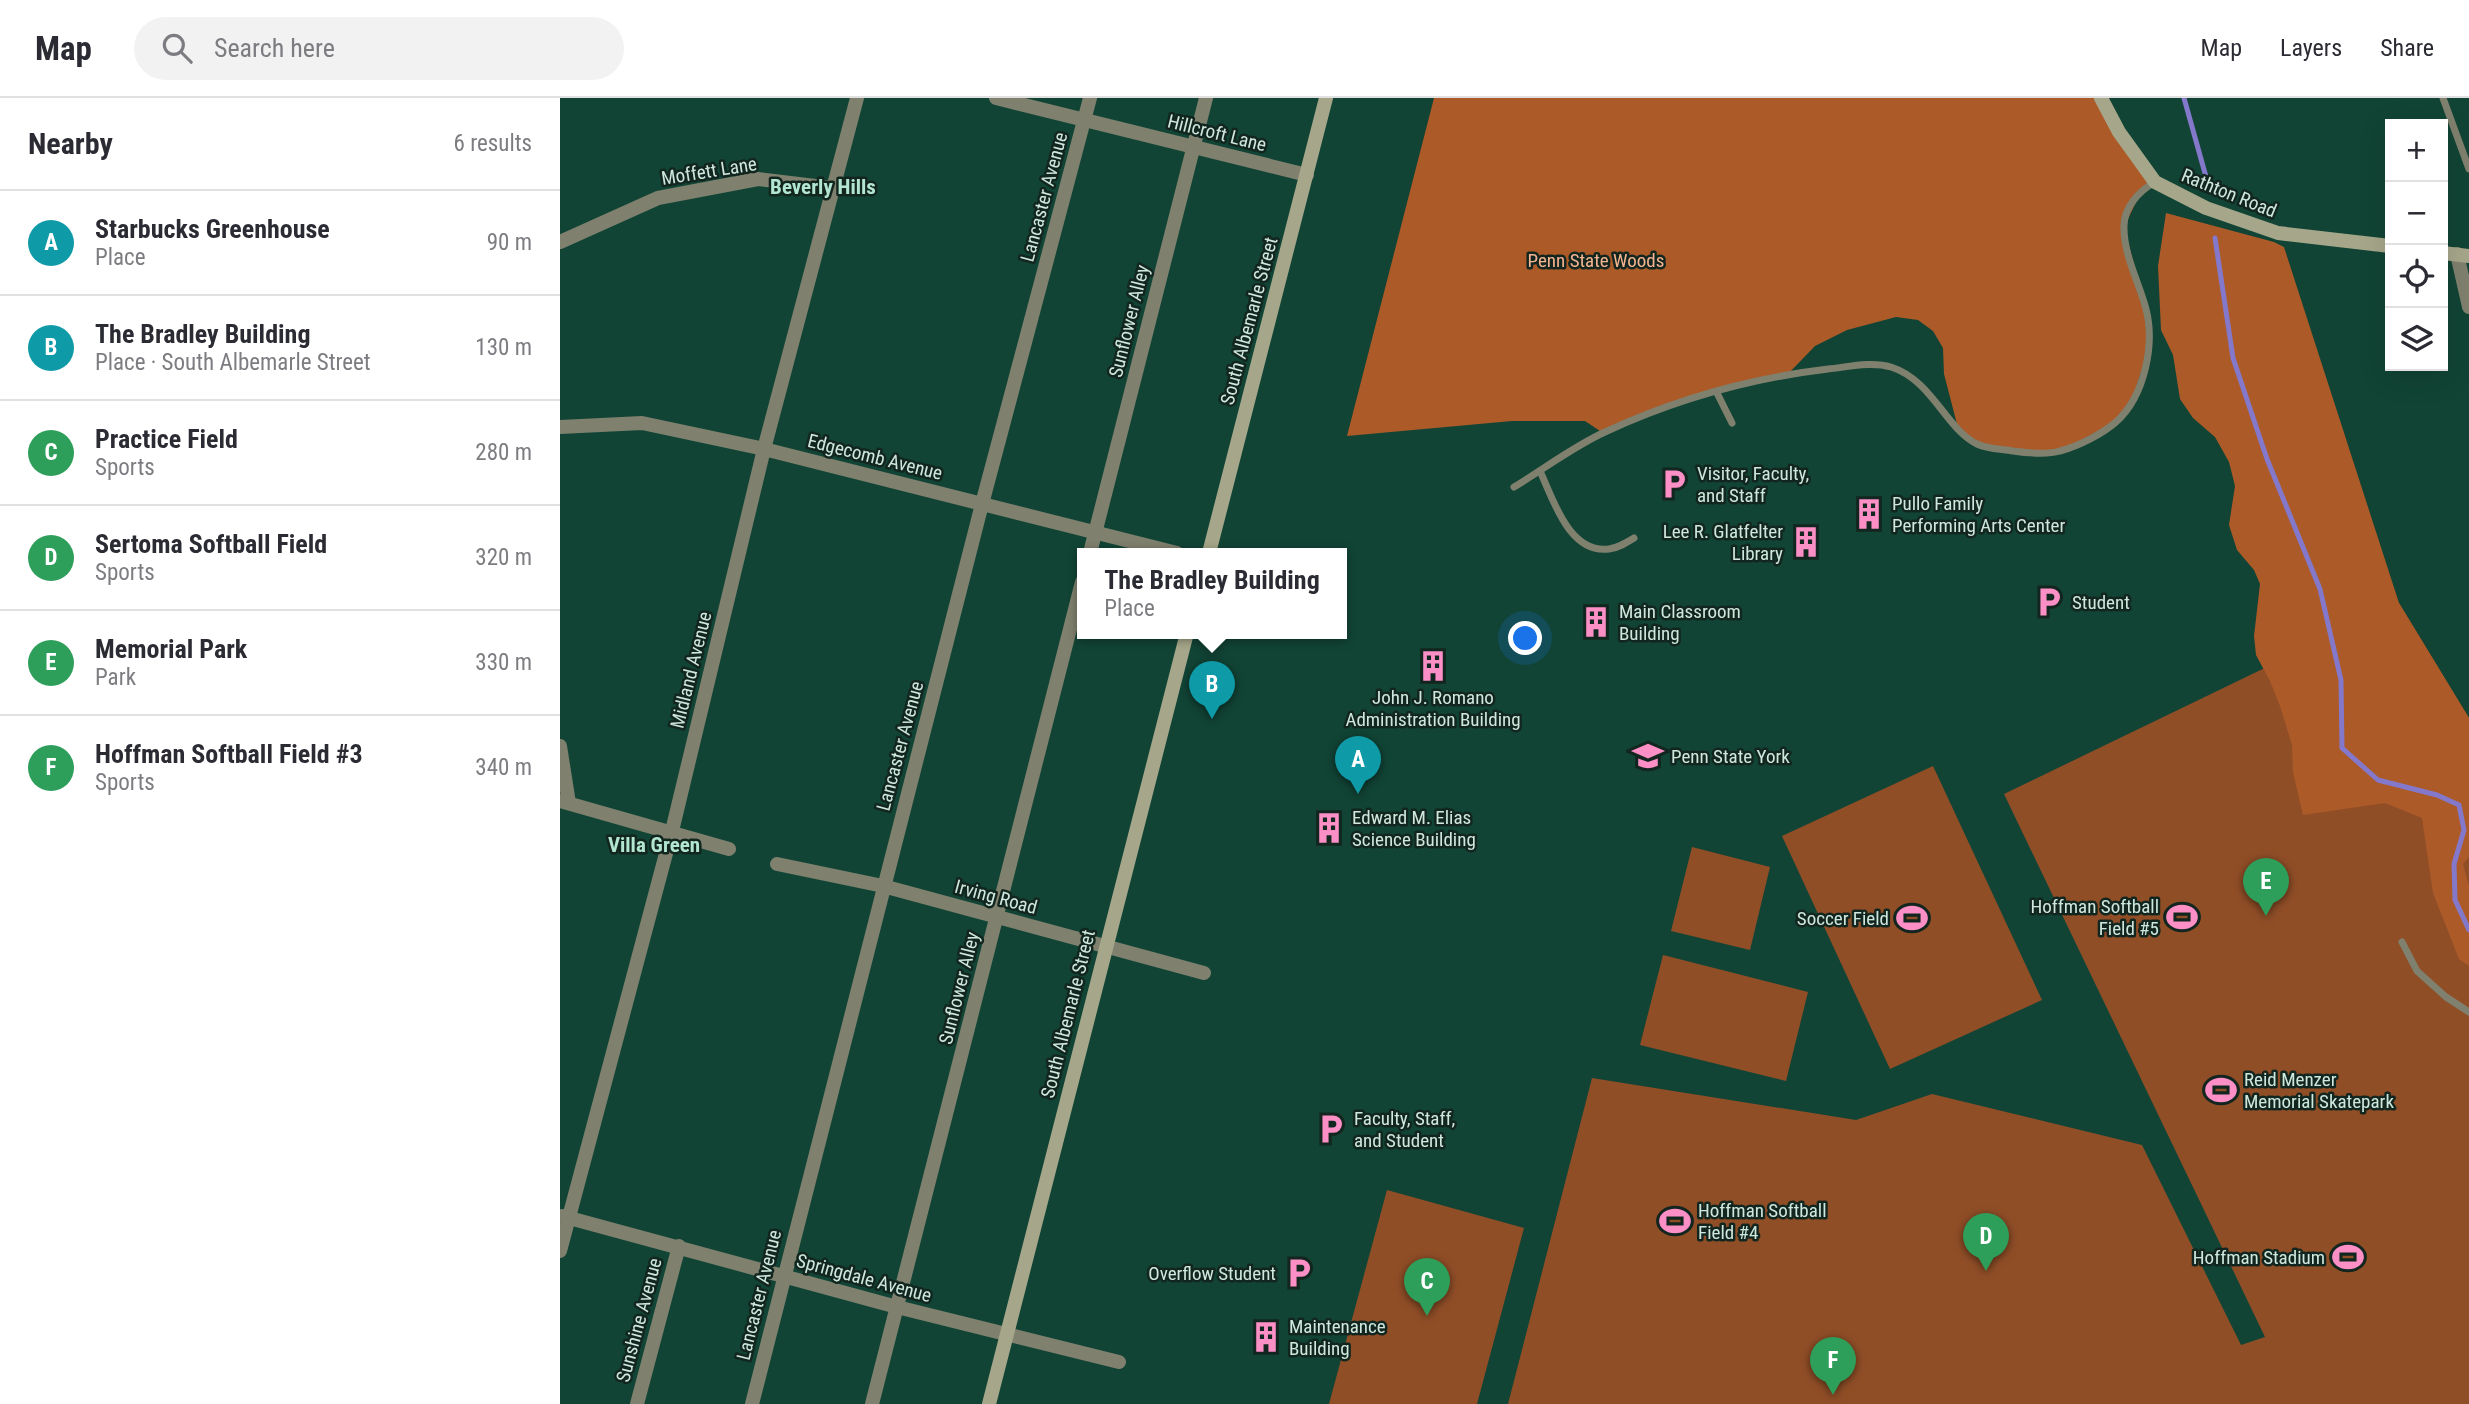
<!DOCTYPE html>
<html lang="en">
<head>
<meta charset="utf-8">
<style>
	body { margin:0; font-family:"Roboto Condensed",sans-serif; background:#f2f2f3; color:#2b2b33 }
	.controls { position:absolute; right:21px; top:21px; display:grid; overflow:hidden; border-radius:0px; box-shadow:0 7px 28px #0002 }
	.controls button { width:63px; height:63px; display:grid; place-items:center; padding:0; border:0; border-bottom:2px solid #e1e1e2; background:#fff; color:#2b2b33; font:35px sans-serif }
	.you { position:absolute; left:966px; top:541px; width:24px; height:24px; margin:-18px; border:5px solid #fff; border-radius:50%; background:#1a73e8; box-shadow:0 0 0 10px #1a73e833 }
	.badge { display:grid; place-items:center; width:46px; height:46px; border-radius:50%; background:#2563eb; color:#fff; font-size:23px; font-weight:700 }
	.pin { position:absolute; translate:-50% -58px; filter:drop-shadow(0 2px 4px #0008) }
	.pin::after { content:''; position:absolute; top:37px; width:24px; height:21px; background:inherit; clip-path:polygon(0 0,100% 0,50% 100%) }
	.popup { position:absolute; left:517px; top:450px; width:270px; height:91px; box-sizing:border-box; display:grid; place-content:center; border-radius:0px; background:#fff; filter:drop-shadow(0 2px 5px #0005); font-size:23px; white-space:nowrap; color:#7c7c81 }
	.popup b { font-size:26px; color:#2b2b33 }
	.popup::after { content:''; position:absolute; left:50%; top:100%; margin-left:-14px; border:14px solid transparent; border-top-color:#fff }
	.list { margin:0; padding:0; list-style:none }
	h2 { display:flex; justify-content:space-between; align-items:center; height:91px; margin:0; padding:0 28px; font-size:30px }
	h2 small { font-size:23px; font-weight:400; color:#7c7c81 }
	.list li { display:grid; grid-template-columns:46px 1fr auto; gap:21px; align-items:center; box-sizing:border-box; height:105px; padding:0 28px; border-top:2px solid #e1e1e2 }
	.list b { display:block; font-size:26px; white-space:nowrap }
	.list p { margin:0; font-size:23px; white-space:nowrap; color:#7c7c81 }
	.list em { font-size:23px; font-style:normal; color:#7c7c81 }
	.icon { flex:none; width:38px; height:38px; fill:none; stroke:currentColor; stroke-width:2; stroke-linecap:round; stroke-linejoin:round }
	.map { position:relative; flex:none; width:1909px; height:1306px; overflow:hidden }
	header { display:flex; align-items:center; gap:42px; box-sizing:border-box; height:98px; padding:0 35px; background:#fff; border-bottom:2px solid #e1e1e2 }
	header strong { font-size:33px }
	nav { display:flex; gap:38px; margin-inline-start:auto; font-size:24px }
	.search { width:490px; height:63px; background:#f2f2f3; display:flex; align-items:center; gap:18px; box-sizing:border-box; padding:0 24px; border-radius:38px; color:#7c7c81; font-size:26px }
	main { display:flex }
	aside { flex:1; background:#fff }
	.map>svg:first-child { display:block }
	.green { fill:#904e27 }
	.forest { fill:#ac5a28 }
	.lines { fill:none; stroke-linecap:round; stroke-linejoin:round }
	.stream { stroke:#8478cb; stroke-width:5 }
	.lane { stroke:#7f806e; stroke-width:7 }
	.street { stroke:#7f806e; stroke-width:14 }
	.secondary { stroke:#a6a78a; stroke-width:14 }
	.labels { text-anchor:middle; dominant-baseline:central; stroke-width:5; stroke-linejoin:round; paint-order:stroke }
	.street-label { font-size:19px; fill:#cfe8de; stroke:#12261f }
	.park-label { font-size:19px; fill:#f7b490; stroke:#12261f }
	.poi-label { font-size:19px; fill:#cfe8de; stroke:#12261f; text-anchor:start }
	.neighbourhood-label { font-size:21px; font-weight:bold; fill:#b2e6d1; stroke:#12261f }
</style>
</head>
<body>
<header>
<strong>Map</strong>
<div class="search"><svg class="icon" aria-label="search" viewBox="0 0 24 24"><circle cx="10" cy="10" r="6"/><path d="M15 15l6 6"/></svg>Search here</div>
<nav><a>Map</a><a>Layers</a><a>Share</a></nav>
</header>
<main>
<aside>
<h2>Nearby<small>6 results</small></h2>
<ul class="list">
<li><span class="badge" style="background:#0f9aa8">A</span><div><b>Starbucks Greenhouse</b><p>Place</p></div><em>90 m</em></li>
<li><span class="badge" style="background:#0f9aa8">B</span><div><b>The Bradley Building</b><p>Place · South Albemarle Street</p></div><em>130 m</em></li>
<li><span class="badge" style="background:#2e9e5b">C</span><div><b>Practice Field</b><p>Sports</p></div><em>280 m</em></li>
<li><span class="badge" style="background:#2e9e5b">D</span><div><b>Sertoma Softball Field</b><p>Sports</p></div><em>320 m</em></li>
<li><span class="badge" style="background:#2e9e5b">E</span><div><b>Memorial Park</b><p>Park</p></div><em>330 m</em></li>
<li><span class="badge" style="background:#2e9e5b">F</span><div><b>Hoffman Softball Field #3</b><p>Sports</p></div><em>340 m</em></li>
</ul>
</aside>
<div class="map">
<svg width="1909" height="1306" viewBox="0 0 1909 1306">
	<rect width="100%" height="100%" fill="#114435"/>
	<g class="green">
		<path d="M1839 505 1909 620V1306H948L1032 980 1296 1022 1372 996 1582 1047 1681 1247 1705 1239 1444 696Z"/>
		<path d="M1373 668 1482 902 1330 971 1222 738Z"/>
		<path d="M1132 749 1210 769 1190 852 1111 833Z"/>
		<path d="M1103 857 1248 894 1226 983 1080 947Z"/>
		<path d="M827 1092 964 1130 917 1306H769Z"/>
	</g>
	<g class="forest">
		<path d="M874 0H1541L1595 84 1582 92 1564 129 1586 211 1590 246 1572 302 1557 323 1499 354 1466 355 1416 346 1398 330 1384 276 1383 250 1373 233 1358 222 1336 219 1287 232 1255 248 1228 276 1125 303 1043 335 1025 323H952L787 338Z"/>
		<path d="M1606 115 1714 144 1724 149 1839 505 1909 620V759L1903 766 1909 788V868L1899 861 1873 795 1862 720 1825 705 1743 717 1733 674 1732 647 1720 608 1710 583 1696 557 1694 538 1700 486 1694 472 1677 452 1669 427 1675 388 1669 364 1655 339 1633 320 1620 301 1613 257 1601 232 1598 168Z"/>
	</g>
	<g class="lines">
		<g class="stream">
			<path d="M1624 0 1648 86"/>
			<path d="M1655 140 1673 260 1707 361 1760 491 1781 582 1782 650 1818 682 1877 697 1899 707 1904 732 1894 766 1895 802 1909 832"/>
		</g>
		<g class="lane">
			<path d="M1883 0 1909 71"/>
			<path d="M1157 295 1172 325"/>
			<path d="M980 373C993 401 1009 456 1049 451 1058 450 1066 445 1074 440"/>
			<path d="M954 389C984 371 1014 348 1045 334 1114 302 1192 280 1268 271 1288 269 1311 263 1331 269 1372 282 1386 331 1417 346 1427 351 1442 351 1453 353 1467 355 1487 357 1500 353 1519 348 1542 336 1556 324 1585 298 1595 246 1586 211 1579 184 1564 158 1564 130 1563 110 1579 93 1595 84"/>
			<path d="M1842 844 1857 873 1886 899 1909 914"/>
		</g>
		<g class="street">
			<path d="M436 0 747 77"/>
			<path d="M0 144 98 100 198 81 272 90"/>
			<path d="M1897 156 1909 209"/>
			<path d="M0 329 82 325 204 351 617 455"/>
			<path d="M530 455 646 0"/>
			<path d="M0 648 9 705"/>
			<path d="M0 703 169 751"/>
			<path d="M217 766 323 788 644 875"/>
			<path d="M2 1118 337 1209 559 1264"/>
			<path d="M0 1153 112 733 204 351 297 0"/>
			<path d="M77 1306 119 1148"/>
			<path d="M192 1306 422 406 530 0"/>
			<path d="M312 1306 522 484"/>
		</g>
		<g class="secondary">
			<path d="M1541 0 1559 34 1595 84 1646 110 1718 135 1830 148"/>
			<path d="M1883 155 1909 158"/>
			<path d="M649 455 766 0"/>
			<path d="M429 1306 627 535"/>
		</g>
	</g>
	<defs>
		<symbol id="parking-bare" viewBox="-9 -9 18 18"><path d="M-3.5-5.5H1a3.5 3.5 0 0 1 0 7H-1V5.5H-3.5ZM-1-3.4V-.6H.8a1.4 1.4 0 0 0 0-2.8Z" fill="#fb8fc6" stroke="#12261f" stroke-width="2.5" paint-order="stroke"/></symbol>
		<symbol id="building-bare" viewBox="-9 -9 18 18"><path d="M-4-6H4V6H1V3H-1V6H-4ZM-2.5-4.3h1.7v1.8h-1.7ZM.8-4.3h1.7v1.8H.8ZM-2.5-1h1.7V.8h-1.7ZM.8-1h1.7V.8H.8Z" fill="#fb8fc6" stroke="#12261f" stroke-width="2.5" paint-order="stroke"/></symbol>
		<symbol id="university-bare" viewBox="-9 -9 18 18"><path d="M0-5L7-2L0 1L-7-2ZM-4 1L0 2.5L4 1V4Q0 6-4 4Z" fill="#fb8fc6" stroke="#12261f" stroke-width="2.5" paint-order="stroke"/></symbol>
		<symbol id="stadium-bare" viewBox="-9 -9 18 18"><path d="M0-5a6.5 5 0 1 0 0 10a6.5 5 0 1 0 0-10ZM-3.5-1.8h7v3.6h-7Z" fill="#fb8fc6" stroke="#12261f" stroke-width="2.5" paint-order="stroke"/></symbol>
	</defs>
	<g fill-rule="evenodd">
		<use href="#parking-bare" x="1092" y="364" width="44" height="44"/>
		<use href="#building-bare" x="1287" y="394" width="44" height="44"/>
		<use href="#building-bare" x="1224" y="422" width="44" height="44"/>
		<use href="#parking-bare" x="1467" y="482" width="44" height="44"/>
		<use href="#building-bare" x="1014" y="502" width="44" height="44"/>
		<use href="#building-bare" x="851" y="546" width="44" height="44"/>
		<use href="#university-bare" x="1066" y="636" width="44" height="44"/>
		<use href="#building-bare" x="747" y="708" width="44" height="44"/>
		<use href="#stadium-bare" x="1600" y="797" width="44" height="44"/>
		<use href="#stadium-bare" x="1330" y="798" width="44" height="44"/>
		<use href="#stadium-bare" x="1639" y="970" width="44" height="44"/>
		<use href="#parking-bare" x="749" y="1009" width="44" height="44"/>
		<use href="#stadium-bare" x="1093" y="1101" width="44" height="44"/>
		<use href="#stadium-bare" x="1766" y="1137" width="44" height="44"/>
		<use href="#parking-bare" x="717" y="1153" width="44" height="44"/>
		<use href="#building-bare" x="684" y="1217" width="44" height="44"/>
	</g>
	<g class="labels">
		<g class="street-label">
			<text transform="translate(657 35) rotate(14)">Hillcroft Lane</text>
			<text transform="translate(149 73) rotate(-9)">Moffett Lane</text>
			<text transform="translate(1669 95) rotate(22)">Rathton Road</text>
			<text transform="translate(484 99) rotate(-75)">Lancaster Avenue</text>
			<text transform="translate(569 223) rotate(-76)">Sunflower Alley</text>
			<text transform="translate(689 223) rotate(-75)">South Albemarle Street</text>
			<text transform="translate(315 359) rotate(14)">Edgecomb Avenue</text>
			<text transform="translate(131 572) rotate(-76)">Midland Avenue</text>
			<text transform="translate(340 648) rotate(-75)">Lancaster Avenue</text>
			<text transform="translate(436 799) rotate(15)">Irving Road</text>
			<text transform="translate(399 890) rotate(-76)">Sunflower Alley</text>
			<text transform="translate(508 916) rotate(-76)">South Albemarle Street</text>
			<text transform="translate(304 1180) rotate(15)">Springdale Avenue</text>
			<text transform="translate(199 1197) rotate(-76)">Lancaster Avenue</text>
			<text transform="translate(79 1222) rotate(-75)">Sunshine Avenue</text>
		</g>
		<g class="park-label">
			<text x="1036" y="162">Penn State Woods</text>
		</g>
		<g class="poi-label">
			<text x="1137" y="375">Visitor, Faculty,<tspan x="1137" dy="22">and Staff</tspan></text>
			<text x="1332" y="405">Pullo Family<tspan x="1332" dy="22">Performing Arts Center</tspan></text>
			<text x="1223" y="433" text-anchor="end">Lee R. Glatfelter<tspan x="1223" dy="22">Library</tspan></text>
			<text x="1512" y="504">Student</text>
			<text x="1059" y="513">Main Classroom<tspan x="1059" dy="22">Building</tspan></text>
			<text x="873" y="599" text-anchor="middle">John J. Romano<tspan x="873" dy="22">Administration Building</tspan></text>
			<text x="1111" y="658">Penn State York</text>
			<text x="792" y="719">Edward M. Elias<tspan x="792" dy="22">Science Building</tspan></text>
			<text x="1599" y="808" text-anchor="end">Hoffman Softball<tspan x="1599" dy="22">Field #5</tspan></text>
			<text x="1329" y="820" text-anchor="end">Soccer Field</text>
			<text x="1684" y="981">Reid Menzer<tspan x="1684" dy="22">Memorial Skatepark</tspan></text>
			<text x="794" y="1020">Faculty, Staff,<tspan x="794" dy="22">and Student</tspan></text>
			<text x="1138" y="1112">Hoffman Softball<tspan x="1138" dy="22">Field #4</tspan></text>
			<text x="1765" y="1159" text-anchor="end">Hoffman Stadium</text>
			<text x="716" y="1175" text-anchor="end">Overflow Student</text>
			<text x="729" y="1228">Maintenance<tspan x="729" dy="22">Building</tspan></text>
		</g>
		<g class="neighbourhood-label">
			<text x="263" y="89">Beverly Hills</text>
			<text x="94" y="747">Villa Green</text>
		</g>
	</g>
</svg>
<div class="controls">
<button>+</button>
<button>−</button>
<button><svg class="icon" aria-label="locate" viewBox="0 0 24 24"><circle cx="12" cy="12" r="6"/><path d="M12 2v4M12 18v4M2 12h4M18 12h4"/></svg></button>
<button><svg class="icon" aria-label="layers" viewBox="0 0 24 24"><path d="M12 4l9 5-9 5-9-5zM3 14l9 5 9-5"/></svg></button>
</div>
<div class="you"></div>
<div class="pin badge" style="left:798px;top:696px;background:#0f9aa8">A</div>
<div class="pin badge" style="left:652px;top:621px;background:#0f9aa8">B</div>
<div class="popup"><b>The Bradley Building</b>Place</div>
<div class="pin badge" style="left:867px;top:1218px;background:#2e9e5b">C</div>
<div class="pin badge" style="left:1426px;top:1173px;background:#2e9e5b">D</div>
<div class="pin badge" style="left:1706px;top:818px;background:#2e9e5b">E</div>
<div class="pin badge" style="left:1273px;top:1297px;background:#2e9e5b">F</div>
</div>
</main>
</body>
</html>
